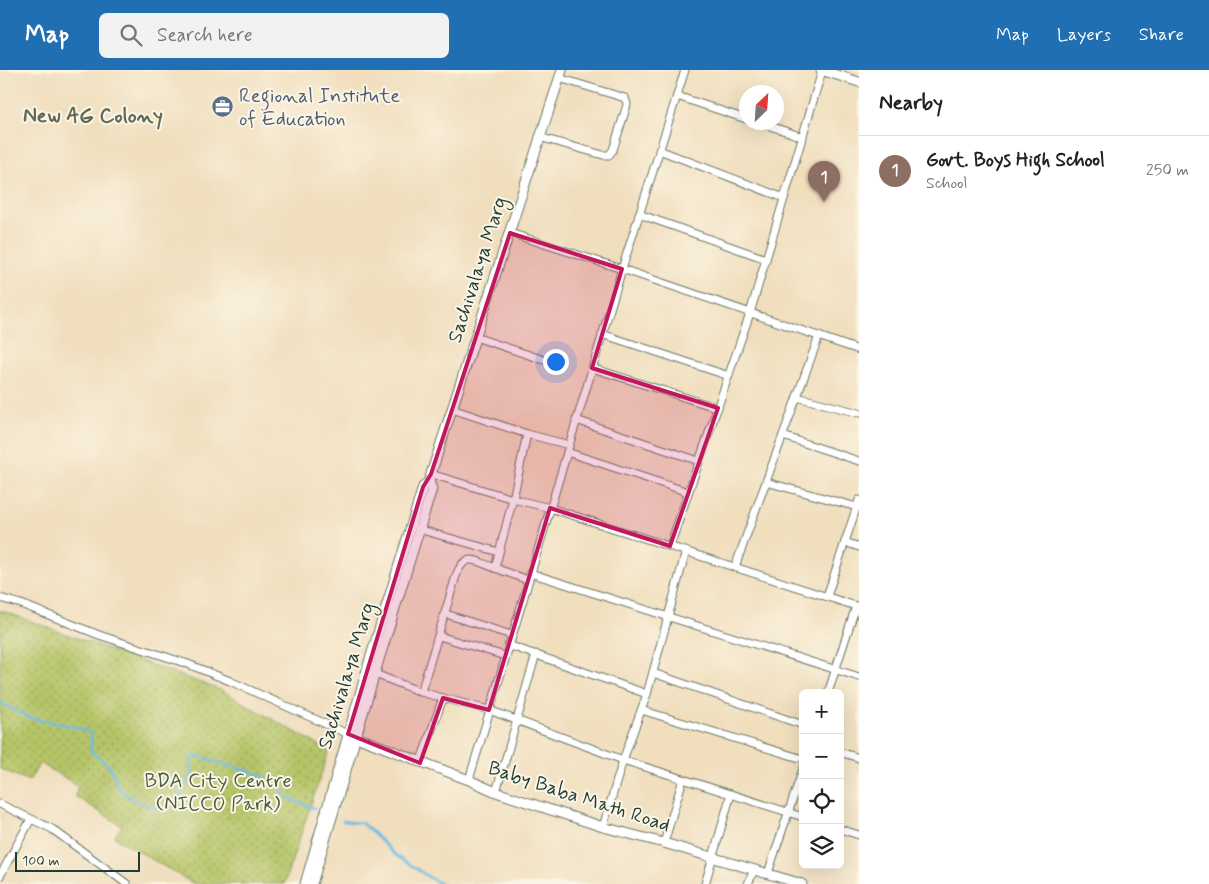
<!DOCTYPE html>
<html lang="en">
<head>
<meta charset="utf-8">
<style>
	body { margin:0; font-family:Mynerve,sans-serif; background:#f2f2f2; color:#222 }
	.controls { position:absolute; right:15px; bottom:15px; display:grid; overflow:hidden; border-radius:8px; box-shadow:0 5px 20px #0002 }
	.controls button { width:45px; height:45px; display:grid; place-items:center; padding:0; border:0; border-bottom:1px solid #e0e0e0; background:#fff; color:#222; font:25px sans-serif }
	.compass { position:absolute; left:739px; top:15px; width:45px; height:45px; border-radius:50%; background:#fff; box-shadow:0 5px 20px #0002; rotate:25deg }
	.scale { position:absolute; left:15px; bottom:12px; width:125px; box-sizing:border-box; padding-left:5px; border:2px solid #1f3d34; border-top:0; font-size:14px; line-height:18px; white-space:nowrap; color:#1f3d34; -webkit-text-stroke:4px #fcf5e5; paint-order:stroke }
	.you { position:absolute; left:555px; top:291px; width:18px; height:18px; margin:-12px; border:4px solid #fff; border-radius:50%; background:#1a73e8; box-shadow:0 0 0 8px #1a73e833 }
	.badge { display:grid; place-items:center; width:32px; height:32px; border-radius:50%; background:#1f6fb2; color:#fff; font-size:16px; font-weight:700 }
	.pin { position:absolute; translate:-50% -41px; filter:drop-shadow(0 1px 2px #0008) }
	.pin::after { content:''; position:absolute; top:26px; width:18px; height:15px; background:inherit; clip-path:polygon(0 0,100% 0,50% 100%) }
	.list { margin:0; padding:0; list-style:none }
	h2 { display:flex; justify-content:space-between; align-items:center; height:65px; margin:0; padding:0 20px; font-size:21px }
	h2 small { font-size:16px; font-weight:400; color:#767676 }
	.list li { display:grid; grid-template-columns:32px 1fr auto; gap:15px; align-items:center; box-sizing:border-box; height:70px; padding:0 20px; border-top:1px solid #e0e0e0 }
	.list b { display:block; font-size:19px; white-space:nowrap }
	.list p { margin:0; font-size:16px; white-space:nowrap; color:#767676 }
	.list em { font-size:16px; font-style:normal; color:#767676 }
	.icon { flex:none; width:28px; height:28px; fill:none; stroke:currentColor; stroke-width:2; stroke-linecap:round; stroke-linejoin:round }
	.map { position:relative; flex:none; width:859px; height:814px; overflow:hidden }
	header { display:flex; align-items:center; gap:30px; box-sizing:border-box; height:70px; padding:0 25px; background:#1f6fb2; color:#fff }
	header strong { font-size:24px }
	nav { display:flex; gap:28px; margin-inline-start:auto; font-size:18px }
	.search { width:350px; height:45px; background:#f2f2f2; display:flex; align-items:center; gap:12px; box-sizing:border-box; padding:0 18px; border-radius:8px; color:#767676; font-size:19px }
	main { display:flex }
	aside { flex:1; background:#fff }
	.map>svg:first-child { display:block }
	.grass { fill:url(#grass-dots); stroke:#6a804d }
	.lines { fill:none; stroke-linecap:round; stroke-linejoin:round }
	.stream { stroke:#68bae3; stroke-width:2.5 }
	.minor-casing { stroke:#687564; stroke-width:9 }
	.tertiary-casing { stroke:#687564; stroke-width:11 }
	.secondary-casing { stroke:#687564; stroke-width:11 }
	.minor { stroke:#fff; stroke-width:7 }
	.tertiary { stroke:#fff; stroke-width:9 }
	.secondary { stroke:#fff; stroke-width:9 }
	.marked { fill:#c2185b; fill-opacity:0.2; stroke:#c2185b; stroke-width:4; stroke-linejoin:round }
	.labels { text-anchor:middle; dominant-baseline:central; stroke-width:4; stroke-linejoin:round; paint-order:stroke }
	.service-label { font-size:20px; fill:#4e5e75; stroke:#fcf5e5; text-anchor:start }
	.street-label { font-size:20px; fill:#1f3d34; stroke:#fcf5e5 }
	.park-label { font-size:20px; fill:#445f40; stroke:#fcf5e5 }
	.neighbourhood-label { font-size:21px; font-weight:bold; fill:#636954; stroke:#fcf5e5 }
</style>
</head>
<body>
<header>
<strong>Map</strong>
<div class="search"><svg class="icon" aria-label="search" viewBox="0 0 24 24"><circle cx="10" cy="10" r="6"/><path d="M15 15l6 6"/></svg>Search here</div>
<nav><a>Map</a><a>Layers</a><a>Share</a></nav>
</header>
<main>
<div class="map">
<svg width="859" height="814" viewBox="0 0 859 814">
	<defs>
		<pattern id="grass-dots" width="8" height="8" patternUnits="userSpaceOnUse" patternTransform="scale(1.25)"><rect width="8" height="8" fill="#b5c466"/><path d="M2 2h.1M6 6h.1" fill="none" stroke="#93a055" stroke-width="1.8" stroke-linecap="round"/></pattern>
	</defs>
	<rect width="100%" height="100%" fill="#fcf5e5"/>
	<filter id="ink" filterUnits="userSpaceOnUse"><feTurbulence type="fractalNoise" baseFrequency=".02" numOctaves="2"/><feDisplacementMap in="SourceGraphic" scale="10" xChannelSelector="R" yChannelSelector="G"/><feConvolveMatrix kernelMatrix="1 2 1 2 8 2 1 2 1" color-interpolation-filters="sRGB"/></filter>
	<filter id="wash" filterUnits="userSpaceOnUse"><feTurbulence type="fractalNoise" baseFrequency=".0096" numOctaves="4" result="noise"/><feDisplacementMap in="SourceGraphic" scale="20" xChannelSelector="R" yChannelSelector="G"/><feGaussianBlur stdDeviation="1.12" result="paint"/><feColorMatrix in="noise" values="0 0 0 0 0 0 0 0 0 0 0 0 0 0 0 0 0 1.4 0 .05"/><feComposite in="paint" operator="in"/></filter>
	<g filter="url(#wash)">
		<rect width="100%" height="100%" fill="#f0debd"/>
		<path class="grass" d="M0 540 221 620 329 681 284 814H194L114 767 122 756 75 726 78 716 40 693 29 711 0 699Z"/>
		<g class="lines">
			<g class="stream">
				<path d="M0 632C10 638 21 645 32 648 52 654 72 653 90 663 93 669 90 675 91 682 97 686 104 690 109 696 115 702 114 711 118 717 126 728 159 744 171 736 179 730 186 712 192 704L193 700 190 693 192 688 197 686 261 705 275 714 291 729 314 738"/>
				<path d="M343 751 361 753 368 758 395 785 435 811 443 814"/>
			</g>
		</g>
	</g>
	<g filter="url(#ink)">
		<g class="lines">
			<defs>
				<g id="minor">
					<path d="M677 26 746 49"/>
					<path d="M758 52 803 67"/>
					<path d="M539 67 603 85H609L613 80 626 38 627 34 625 28 559 8"/>
					<path d="M659 80 784 128"/>
					<path d="M639 144 766 189"/>
					<path d="M510 163 622 199 859 280"/>
					<path d="M602 264 729 306"/>
					<path d="M475 267 550 292"/>
					<path d="M592 298 718 338"/>
					<path d="M797 327 859 343"/>
					<path d="M452 339 527 364 569 375"/>
					<path d="M576 350 699 391"/>
					<path d="M783 366 859 391"/>
					<path d="M567 382 688 422"/>
					<path d="M431 404 513 429 550 438 859 537"/>
					<path d="M766 412 857 437"/>
					<path d="M418 459 499 482"/>
					<path d="M845 472 859 477"/>
					<path d="M670 476 750 243 822 1"/>
					<path d="M735 497 819 266"/>
					<path d="M495 498 528 510"/>
					<path d="M530 503 859 607"/>
					<path d="M827 526 859 430"/>
					<path d="M0 528 21 534 99 565 188 594 230 611 348 664"/>
					<path d="M446 544 511 565"/>
					<path d="M439 566 505 586"/>
					<path d="M508 575 647 624"/>
					<path d="M653 603 803 655"/>
					<path d="M375 604 421 622 443 628 420 693"/>
					<path d="M421 622 456 506C465 481 475 491 495 498L513 429 527 364"/>
					<path d="M828 623 856 536"/>
					<path d="M443 628 489 640 623 690 803 747"/>
					<path d="M641 640 803 689"/>
					<path d="M840 682 859 688"/>
					<path d="M469 710 622 199 685 0"/>
					<path d="M496 722 536 584"/>
					<path d="M0 734 52 759 127 814"/>
					<path d="M603 757 623 690 647 624 686 481"/>
					<path d="M840 759 859 765"/>
					<path d="M664 773 683 709"/>
					<path d="M768 803 803 699"/>
					<path d="M0 806 31 749"/>
					<path d="M705 814 731 724"/>
					<path d="M748 814 754 800"/>
				</g>
				<g id="tertiary">
					<path d="M821 0 859 12"/>
					<path d="M351 665 469 710 496 722 603 757 664 773 802 814"/>
				</g>
				<g id="secondary">
					<path d="M305 814 370 589 423 417 429 411 431 404 562 0"/>
					<path d="M312 814 378 593 432 419 429 411"/>
				</g>
			</defs>
			<use href="#minor" class="minor-casing"/>
			<use href="#tertiary" class="tertiary-casing"/>
			<use href="#secondary" class="secondary-casing"/>
			<use href="#minor" class="minor"/>
			<use href="#tertiary" class="tertiary"/>
			<use href="#secondary" class="secondary"/>
		</g>
	</g>
	<path class="marked" d="M510 163 622 199 592 298 718 338 670 476 550 438 489 640 443 628 420 693 348 664 423 417 431 404Z"/>
	<defs>
		<symbol id="office-disc" viewBox="-11 -11 22 22"><circle r="9.5" fill="#5c6f8a" stroke="#fcf5e5"/><path d="M-6-3h4V-5.5h4V-3h4V5H-6ZM-1-4.5V-3h2v-1.5ZM-6 0V1H6V0Z" fill="#fff"/></symbol>
	</defs>
	<g fill-rule="evenodd">
		<use href="#office-disc" x="210" y="24" width="25" height="25"/>
	</g>
	<g class="labels">
		<g class="service-label">
			<text x="239" y="26">Regional Institute<tspan x="239" dy="23">of Education</tspan></text>
		</g>
		<g class="street-label">
			<text transform="translate(478 200) rotate(-72)">Sachivalaya Marg</text>
			<text transform="translate(347 606) rotate(-73)">Sachivalaya Marg</text>
			<text transform="translate(579 727) rotate(18)">Baby Baba Math Road</text>
		</g>
		<g class="park-label">
			<text x="218" y="711">BDA City Centre<tspan x="218" dy="23">(NICCO Park)</tspan></text>
		</g>
		<g class="neighbourhood-label">
			<text x="93" y="46">New AG Colony</text>
		</g>
	</g>
</svg>
<div class="controls">
<button>+</button>
<button>−</button>
<button><svg class="icon" aria-label="locate" viewBox="0 0 24 24"><circle cx="12" cy="12" r="6"/><path d="M12 2v4M12 18v4M2 12h4M18 12h4"/></svg></button>
<button><svg class="icon" aria-label="layers" viewBox="0 0 24 24"><path d="M12 4l9 5-9 5-9-5zM3 14l9 5 9-5"/></svg></button>
</div>
<svg class="compass" viewBox="-18 -18 36 36"><path d="M0-13l5 13h-10z" fill="#e53935"/><path d="M0 13l5-13h-10z" fill="#767676"/></svg>
<div class="scale">100 m</div>
<div class="you"></div>
<div class="pin badge" style="left:824px;top:132px;background:#8d6e63">1</div>
</div>
<aside>
<h2>Nearby<small></small></h2>
<ul class="list">
<li><span class="badge" style="background:#8d6e63">1</span><div><b>Govt. Boys High School</b><p>School</p></div><em>250 m</em></li>
</ul>
</aside>
</main>
</body>
</html>
